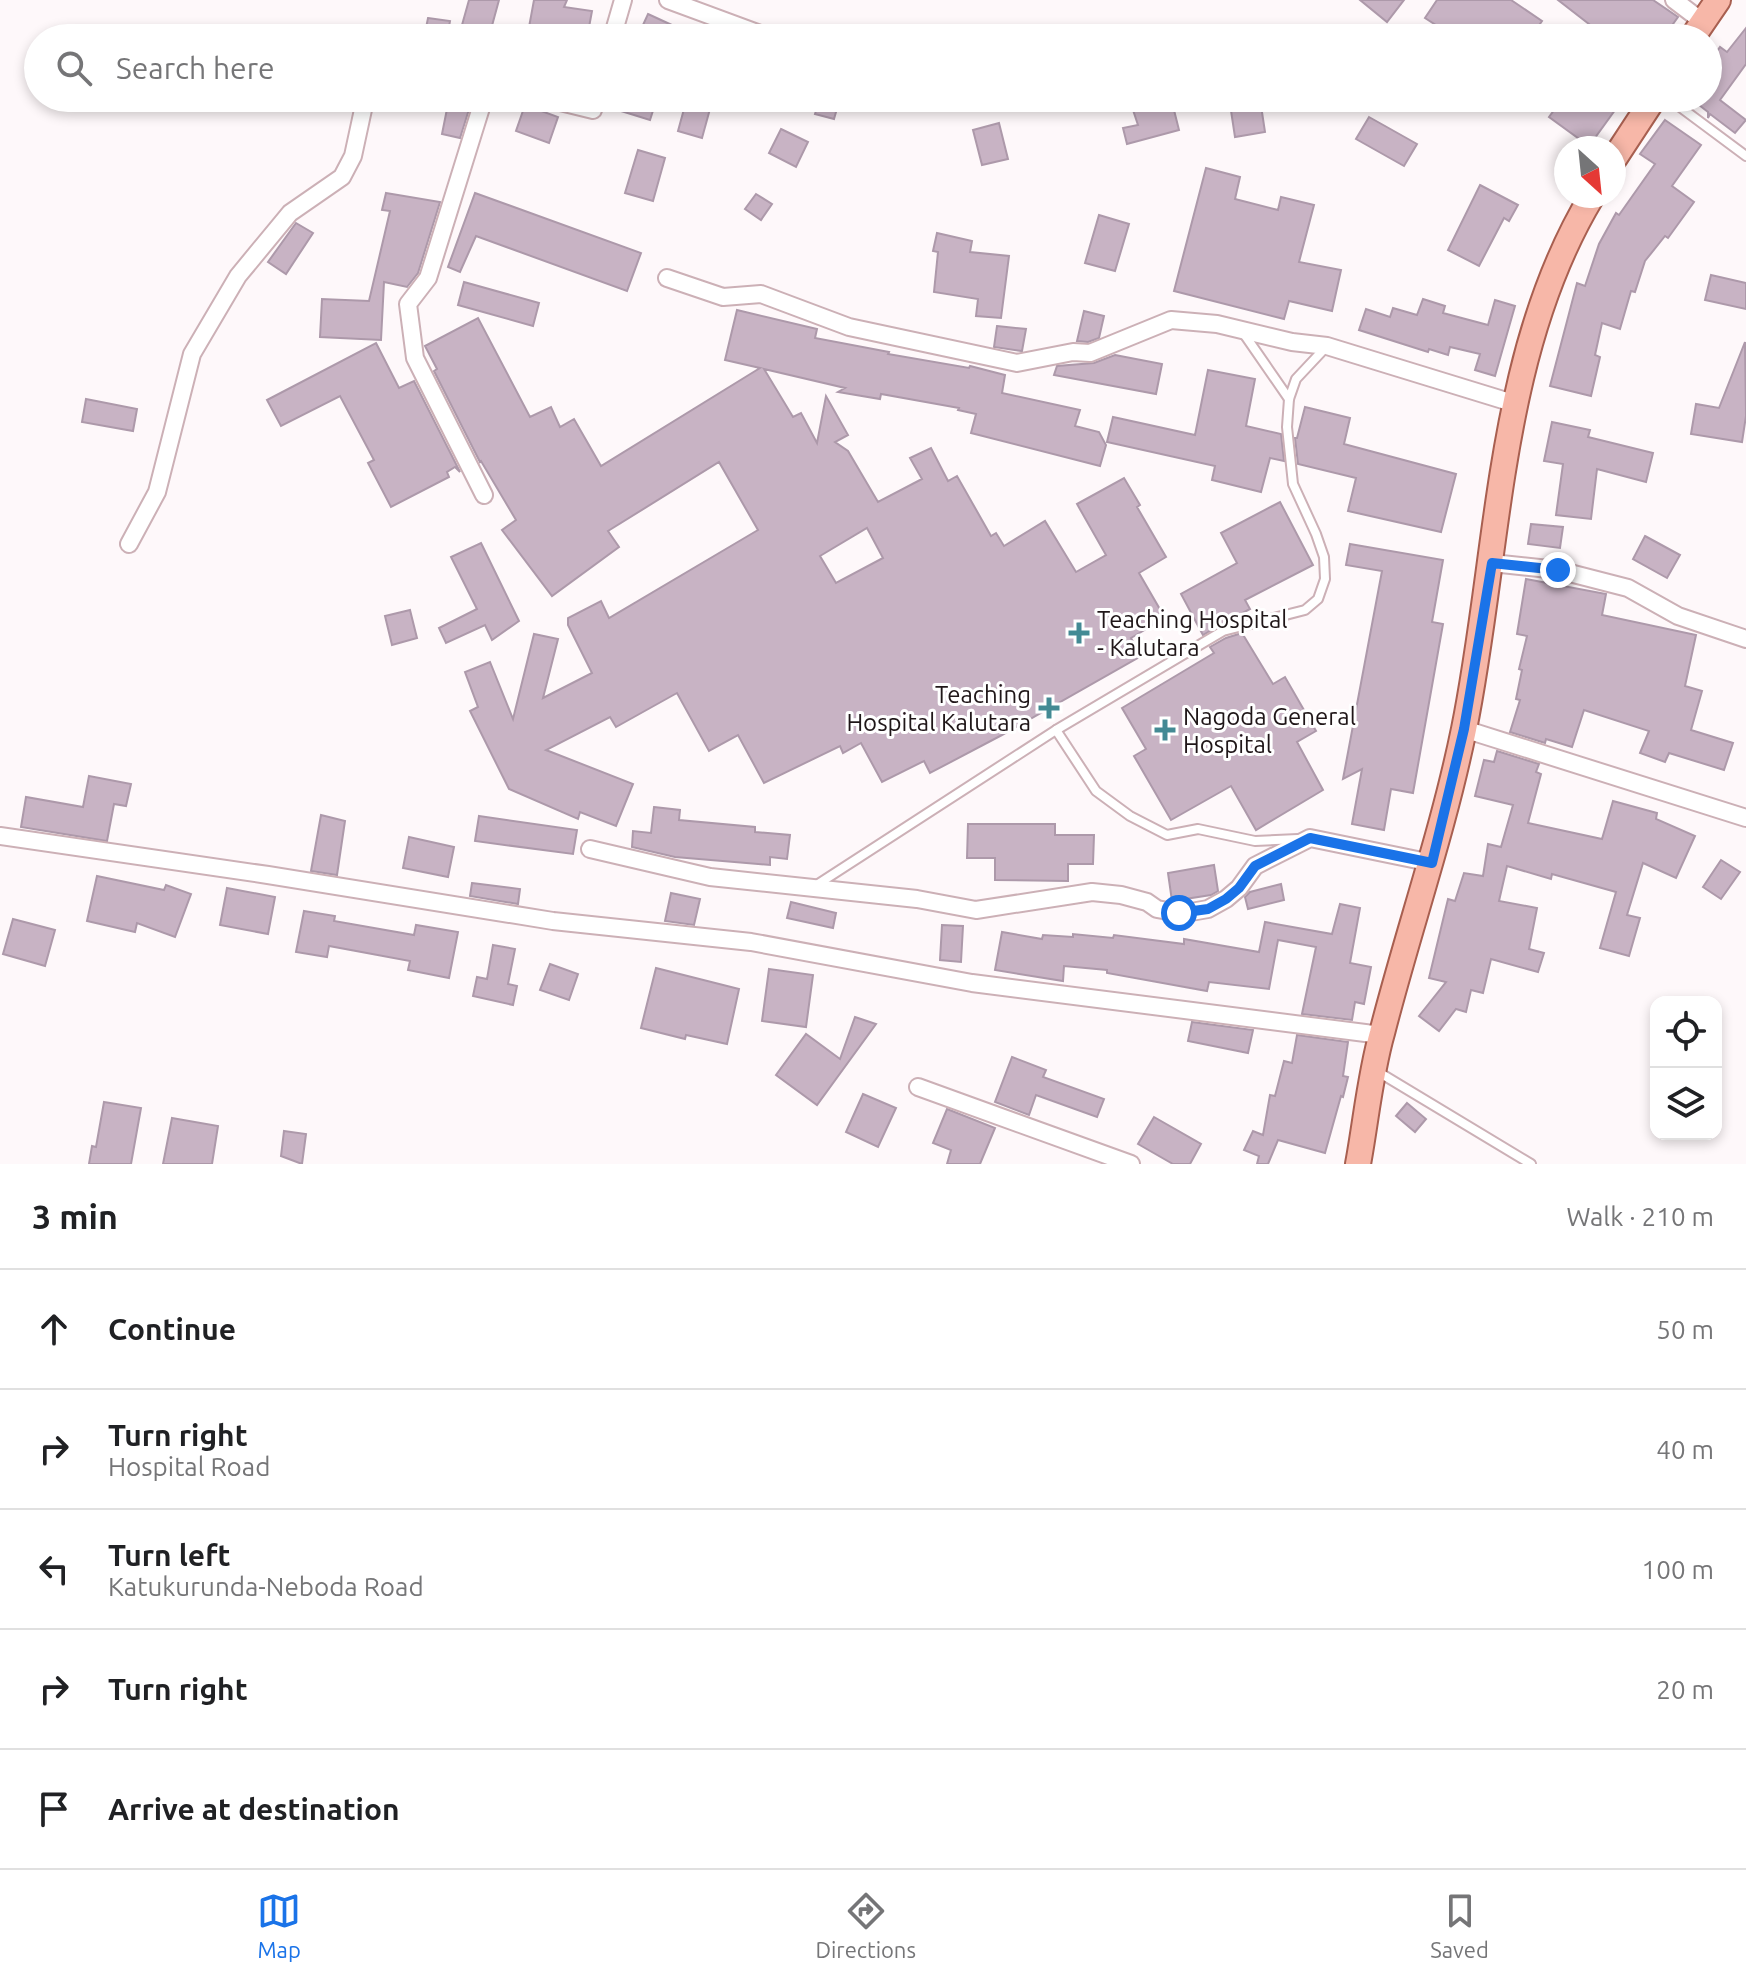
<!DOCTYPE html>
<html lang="en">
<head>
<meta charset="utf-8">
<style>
	body { margin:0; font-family:Ubuntu,sans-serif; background:#f6f6f6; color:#202124 }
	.controls { position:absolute; right:24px; bottom:24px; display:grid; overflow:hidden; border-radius:16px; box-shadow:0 4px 12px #0003 }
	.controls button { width:72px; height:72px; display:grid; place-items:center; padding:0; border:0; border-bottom:2px solid #e0e0e0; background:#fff; color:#202124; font:40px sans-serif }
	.compass { position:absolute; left:1554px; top:136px; width:72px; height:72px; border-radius:50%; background:#fff; box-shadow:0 4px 12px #0003; rotate:153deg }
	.stop { position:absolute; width:24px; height:24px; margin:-18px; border:6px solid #1a73e8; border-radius:50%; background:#fff }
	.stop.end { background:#1a73e8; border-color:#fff; box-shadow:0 2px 8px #0008 }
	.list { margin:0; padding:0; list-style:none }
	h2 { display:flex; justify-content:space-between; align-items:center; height:104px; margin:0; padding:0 32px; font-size:34px }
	h2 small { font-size:26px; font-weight:400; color:#757577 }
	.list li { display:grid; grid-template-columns:52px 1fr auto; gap:24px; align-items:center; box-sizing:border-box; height:120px; padding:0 32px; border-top:2px solid #e0e0e0 }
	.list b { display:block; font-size:30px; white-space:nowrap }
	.list p { margin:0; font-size:26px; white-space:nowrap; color:#757577 }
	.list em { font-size:26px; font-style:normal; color:#757577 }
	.icon { flex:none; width:44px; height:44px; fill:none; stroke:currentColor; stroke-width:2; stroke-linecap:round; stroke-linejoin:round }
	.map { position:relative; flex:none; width:1746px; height:1164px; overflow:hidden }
	.search { position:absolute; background:#fff; box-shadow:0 4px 12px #0003; left:24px; right:24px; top:24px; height:88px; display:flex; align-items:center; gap:20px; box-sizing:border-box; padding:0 28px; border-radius:44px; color:#757577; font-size:30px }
	.sheet { height:704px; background:#fff }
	nav { display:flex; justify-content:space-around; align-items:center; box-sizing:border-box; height:112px; border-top:2px solid #e0e0e0; background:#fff; font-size:22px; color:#757577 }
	nav a { display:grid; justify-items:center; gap:4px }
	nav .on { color:#1a73e8 }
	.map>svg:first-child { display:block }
	.building { fill:#c8b3c4; stroke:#ad99aa; stroke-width:2; fill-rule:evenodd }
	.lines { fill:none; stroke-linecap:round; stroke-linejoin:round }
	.service-casing { stroke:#ccb0b6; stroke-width:12 }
	.minor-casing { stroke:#ccb0b6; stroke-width:20 }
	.primary-casing { stroke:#a85f50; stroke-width:28 }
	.service { stroke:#fff; stroke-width:8 }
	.minor { stroke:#fff; stroke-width:16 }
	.primary { stroke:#f7b7a8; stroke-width:24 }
	.route { stroke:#1a73e8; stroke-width:10 }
	.poi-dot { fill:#438a94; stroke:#fff; stroke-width:3 }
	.labels { text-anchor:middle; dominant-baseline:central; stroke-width:6; stroke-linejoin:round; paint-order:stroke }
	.poi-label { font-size:24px; fill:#1f1618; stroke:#fff; text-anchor:start }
</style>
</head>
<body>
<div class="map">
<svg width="1746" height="1164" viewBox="0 0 1746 1164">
	<rect width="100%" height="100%" fill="#fef8fa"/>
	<g class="building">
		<path d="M469 0H499L490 33 462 25Z"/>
		<path d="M534 0H567L564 7 592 11 587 38H527Z"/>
		<path d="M1360 0H1404L1387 22Z"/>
		<path d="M1437 0H1511L1542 21 1530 38H1456L1425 18Z"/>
		<path d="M1558 0H1653L1678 17 1663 38H1607Z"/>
		<path d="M648 14 700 38H637Z"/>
		<path d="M428 18 450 21 447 38H424Z"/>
		<path d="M1746 28V64L1720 100 1746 120 1735 133 1710 114 1708 118V112L1690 98H1708V64L1720 47 1727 52Z"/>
		<path d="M607 98H657L650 120 605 106Z"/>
		<path d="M687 98H713L702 138 678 131Z"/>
		<path d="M820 98H840L834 119 815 114Z"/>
		<path d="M1129 98H1171L1179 130 1127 144 1123 128 1138 125Z"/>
		<path d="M1563 98H1607L1618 106 1589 146 1549 117Z"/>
		<path d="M449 99 471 103 460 138 442 134Z"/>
		<path d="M1260 99 1265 132 1235 137 1230 104Z"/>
		<path d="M525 105 558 117 549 143 516 131Z"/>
		<path d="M1369 117 1417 144 1404 166 1356 139Z"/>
		<path d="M1665 120 1701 145 1672 186 1694 202 1668 238 1665 236 1645 261 1635 292 1631 291 1620 329 1602 323 1595 355 1600 357 1591 396 1550 386 1577 283 1585 286 1599 244 1616 213 1619 215 1655 164 1640 154Z"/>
		<path d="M999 123 1008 159 982 165 973 130Z"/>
		<path d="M781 129 808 142 796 167 769 153Z"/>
		<path d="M638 150 665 158 653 201 625 193Z"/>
		<path d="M1206 168 1240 177 1235 199 1278 210 1281 197 1314 205 1299 262 1341 270 1332 311 1289 301 1284 319 1174 291Z"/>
		<path d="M1480 185 1518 205 1509 221 1504 218 1479 266 1448 250Z"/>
		<path d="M386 193 440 202 418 273 407 287 384 282 381 340 320 337 322 299 369 301 390 211 382 210Z"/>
		<path d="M475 193 641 253 627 291 476 236 460 272 448 267Z"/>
		<path d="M756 194 772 204 761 220 745 209Z"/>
		<path d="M1099 215 1129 224 1115 271 1085 263Z"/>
		<path d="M296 223 313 233 286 274 268 262Z"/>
		<path d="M937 233 972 241 970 252 1009 256 1001 318 976 316 978 299 934 292 938 252 933 251Z"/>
		<path d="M1711 275 1746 283V309L1705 300Z"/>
		<path d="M464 282 539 303 533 326 458 305Z"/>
		<path d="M1423 299 1445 306 1443 313 1488 325 1495 300 1515 306 1495 376 1475 370 1480 354 1450 347 1448 355 1429 349 1428 352 1359 330 1366 309 1390 317 1393 308 1417 315Z"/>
		<path d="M737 310 817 329 815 338 889 352 888 354 969 368 970 366 1005 375 1002 393 1080 410 1075 426 1099 432 1106 445 1100 466 971 433 976 414 958 410 959 408 881 394 880 399 838 392 845 388 764 369 793 417 801 413 817 443 826 396 848 435 835 442 848 451 878 502 922 479 910 458 931 448 948 481 957 476 991 536 996 533 1004 546 1045 521 1076 572 1106 555 1077 504 1124 478 1140 505 1137 507 1166 557 1139 573 1165 618 1131 638 1141 656 1002 735 930 773 924 761 882 782 861 743 843 753 840 746 764 783 738 735 709 751 677 693 616 727 610 717 546 750 633 784 616 826 580 812 578 819 509 789 470 711 478 707 465 672 490 662 513 719 534 634 558 639 543 698 592 673 568 625V618L601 601 609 618 758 530 719 462 608 531 619 547 552 596 502 530 516 520 481 461 480 462 434 371 437 369 425 346 478 318 530 417 551 407 560 427 574 419 601 466 760 368 725 360ZM867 528 883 558 836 583 820 556Z"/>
		<path d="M1084 311 1104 316 1099 338 1088 342 1077 341Z"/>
		<path d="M997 326 1026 329 1022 351 994 347Z"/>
		<path d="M1745 342 1746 416 1742 442 1691 434 1696 404 1719 408Z"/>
		<path d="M376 343 399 388 414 381 460 472 455 467 447 472 449 477 391 507 368 463 374 460 340 396 281 426 267 400Z"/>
		<path d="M1115 355 1162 364 1156 394 1054 375 1057 366 1094 363Z"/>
		<path d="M1208 370 1255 379 1246 426 1281 434 1284 461 1270 458 1261 492 1212 480 1215 466 1107 442 1113 417 1195 435Z"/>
		<path d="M86 399 137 409 133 431 82 422Z"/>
		<path d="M1305 407 1350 418 1344 444 1456 474 1441 532 1348 511 1356 478 1298 464 1295 438H1297Z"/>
		<path d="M1552 422 1590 430 1588 437 1653 453 1646 482 1597 469 1591 519 1556 515 1563 464 1544 461Z"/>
		<path d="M1280 502 1313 565 1245 600 1250 609 1233 618 1234 621 1220 625 1203 635 1181 594 1237 563 1221 533Z"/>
		<path d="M1531 524 1563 527 1560 548 1528 544Z"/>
		<path d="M1645 536 1680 555 1667 578 1633 559Z"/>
		<path d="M481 543 519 621 492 640 485 625 446 643 439 628 477 609 451 557Z"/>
		<path d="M1350 544 1443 560 1432 622 1443 624 1413 793 1391 789 1384 830 1352 824 1362 769 1343 779 1382 571 1346 565Z"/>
		<path d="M1526 579 1606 594 1602 615 1696 635 1685 686 1702 691 1691 730 1733 743 1724 770 1669 753 1665 762 1640 753 1649 731 1584 710 1572 747 1546 739 1545 743 1510 732 1520 700 1516 699 1522 670 1519 669 1527 636 1517 634Z"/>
		<path d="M410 610 417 638 392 645 385 616Z"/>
		<path d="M1242 633 1273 684 1285 677 1316 731 1297 742 1323 790 1256 830 1231 786 1171 820 1134 756 1146 749 1122 708 1214 653 1210 647 1226 638Z"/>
		<path d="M1497 751 1539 764 1536 772 1541 774 1528 823 1602 839 1613 801 1657 813 1656 819 1695 836 1676 878 1643 863 1627 915 1640 918 1629 956 1600 948 1616 892 1552 874 1551 879 1507 866 1499 901 1537 908 1529 949 1544 953 1538 972 1491 959 1483 993 1471 990 1466 1012 1456 1009 1439 1031 1419 1016 1446 982 1429 978 1448 899 1455 901 1464 873 1483 876 1488 844 1501 847 1513 805 1475 796 1484 760 1494 762Z"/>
		<path d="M89 776 131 784 126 806 114 804 107 841 21 827 26 797 83 807Z"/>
		<path d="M654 807 680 810 679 820 755 827V832L790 835 787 859 770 857V865L675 857 632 847 633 831 651 833Z"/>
		<path d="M321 815 345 821 337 875 311 871Z"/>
		<path d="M479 816 577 830 573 854 475 841Z"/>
		<path d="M968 824H1055V835H1094L1093 864H1068V881L995 880V858H967Z"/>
		<path d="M409 837 454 847 448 877 403 868Z"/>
		<path d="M1721 860 1740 872 1721 899 1703 887Z"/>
		<path d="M1214 865 1218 891 1211 895 1172 901 1168 873Z"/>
		<path d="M97 876 164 890 166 885 191 894 175 937 137 923 135 932 87 921Z"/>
		<path d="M472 883 520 889 518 904 470 896Z"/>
		<path d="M1281 884 1284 900 1248 909 1245 897 1250 892Z"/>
		<path d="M227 888 275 897 268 934 220 925Z"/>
		<path d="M671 893 700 899 694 925 665 921Z"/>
		<path d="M791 902 836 913 833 928 787 918Z"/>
		<path d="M1340 904 1360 908 1350 963 1371 967 1364 1004 1355 1002 1352 1020 1302 1014 1316 947 1278 940 1269 989 1209 982 1207 991 1107 973V970L1064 966 1063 981 995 970 1002 932 1042 939 1043 935 1073 937V934L1113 938 1114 935 1184 944V939L1259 952 1265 922 1332 934Z"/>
		<path d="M304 911 335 916 334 921 414 935 416 925 458 932 449 978 408 970 410 961 329 946 327 957 296 952Z"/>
		<path d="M13 919 55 930 45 966 3 954Z"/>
		<path d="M942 925 963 926 961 962 940 960Z"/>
		<path d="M493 945 515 949 508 984 517 986 513 1005 473 996 477 977 487 979Z"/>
		<path d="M550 964 578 974 569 1000 540 990Z"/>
		<path d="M656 968 739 989 727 1044 686 1035 685 1039 641 1028Z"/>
		<path d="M769 969 813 975 806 1027 762 1021Z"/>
		<path d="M855 1017 876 1024 817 1105 776 1075 806 1034 840 1059Z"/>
		<path d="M1192 1022 1253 1030 1248 1053 1188 1041Z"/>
		<path d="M1297 1035 1348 1042 1343 1076 1348 1077 1343 1097 1341 1096 1325 1153 1278 1140 1268 1164H1257L1259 1156 1244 1150 1253 1131 1263 1135 1270 1095 1275 1096 1284 1061 1292 1063Z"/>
		<path d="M1012 1057 1046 1070 1043 1077 1104 1099 1097 1117 1036 1095 1029 1115 995 1102Z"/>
		<path d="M863 1094 896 1108 878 1147 846 1132Z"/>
		<path d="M104 1102 141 1108 131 1164H89L92 1146 96 1147Z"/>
		<path d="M1407 1103 1426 1119 1415 1132 1396 1116Z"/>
		<path d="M947 1109 995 1128 980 1164H947L951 1150 933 1143Z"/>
		<path d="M1154 1117 1201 1144 1190 1164H1173L1138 1144Z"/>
		<path d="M172 1118 218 1126 212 1164H163Z"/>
		<path d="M284 1131 306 1134 302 1164 281 1156Z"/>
	</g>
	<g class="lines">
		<defs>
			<g id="service">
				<path d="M1668 98 1746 156"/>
				<path d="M1242 331 1289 399"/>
				<path d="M1056 730 1096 791 1130 816 1167 835 1198 829 1255 841 1298 839"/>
				<path d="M815 886 1056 730 1223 631 1305 610 1318 599 1325 579 1324 557 1316 534 1293 484 1287 427 1289 399 1296 379 1327 346"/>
				<path d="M1375 1070 1531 1164"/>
			</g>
			<g id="minor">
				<path d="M668 0 771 38"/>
				<path d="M1674 0 1703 22"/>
				<path d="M612 38 623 0"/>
				<path d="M484 98 428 278 408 304 415 358 484 495"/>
				<path d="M544 98 593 110 596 98"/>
				<path d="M667 278 723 297 761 294 849 327 1017 363 1073 352 1090 353 1171 320 1217 324 1292 342 1327 346 1516 404"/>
				<path d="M129 544 157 492 192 354 238 276 290 213 342 177 353 156 364 105 371 98"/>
				<path d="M1492 563 1558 570 1628 588 1678 616 1746 639"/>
				<path d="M1464 729 1746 818"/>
				<path d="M0 836 268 875 553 921 751 942 972 983 1381 1035"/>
				<path d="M590 849 710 877 917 899 976 910 1092 892 1121 895 1147 902 1157 909 1179 913 1191 912 1208 909 1226 899 1239 888 1255 866 1310 838 1432 863"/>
				<path d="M918 1087 1131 1164"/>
			</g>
			<g id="primary">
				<path d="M1692 38 1718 0"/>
				<path d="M1614 159 1654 98"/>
				<path d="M1358 1164C1366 1121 1370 1075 1382 1033 1408 931 1443 832 1464 729 1500 552 1496 355 1592 196"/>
			</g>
		</defs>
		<use href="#service" class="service-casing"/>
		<use href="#minor" class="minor-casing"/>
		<use href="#primary" class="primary-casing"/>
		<use href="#service" class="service"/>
		<use href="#minor" class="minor"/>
		<use href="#primary" class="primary"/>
	</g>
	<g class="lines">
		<path class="route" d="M1179 913 1208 909 1226 899 1239 888 1255 866 1310 838 1432 863 1464 729 1492 563 1558 570"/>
	</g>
	<g class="poi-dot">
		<path d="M1075 621h8v8h8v8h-8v8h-8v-8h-8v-8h8z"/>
		<path d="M1045 696h8v8h8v8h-8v8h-8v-8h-8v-8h8z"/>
		<path d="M1161 718h8v8h8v8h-8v8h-8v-8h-8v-8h8z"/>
	</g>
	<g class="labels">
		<g class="poi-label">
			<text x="1097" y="619">Teaching Hospital<tspan x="1097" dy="28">- Kalutara</tspan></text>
			<text x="1031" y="694" text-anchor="end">Teaching<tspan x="1031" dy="28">Hospital Kalutara</tspan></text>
			<text x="1183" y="716">Nagoda General<tspan x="1183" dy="28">Hospital</tspan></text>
		</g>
	</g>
</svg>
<div class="controls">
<button><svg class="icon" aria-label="locate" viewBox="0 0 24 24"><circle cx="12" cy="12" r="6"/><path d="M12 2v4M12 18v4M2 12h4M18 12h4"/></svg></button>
<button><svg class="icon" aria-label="layers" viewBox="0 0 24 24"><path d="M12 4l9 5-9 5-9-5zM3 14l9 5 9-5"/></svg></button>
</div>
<svg class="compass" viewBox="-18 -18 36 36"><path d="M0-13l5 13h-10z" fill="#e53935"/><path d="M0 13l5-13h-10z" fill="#757577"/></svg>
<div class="stop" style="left:1179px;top:913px"></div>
<div class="stop end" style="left:1558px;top:570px"></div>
<div class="search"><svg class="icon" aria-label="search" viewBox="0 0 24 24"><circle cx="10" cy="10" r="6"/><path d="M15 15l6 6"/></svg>Search here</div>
</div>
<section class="sheet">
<h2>3 min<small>Walk · 210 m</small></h2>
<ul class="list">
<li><svg class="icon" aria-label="ahead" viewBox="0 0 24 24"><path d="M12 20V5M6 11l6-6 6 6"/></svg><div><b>Continue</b></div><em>50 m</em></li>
<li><svg class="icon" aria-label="right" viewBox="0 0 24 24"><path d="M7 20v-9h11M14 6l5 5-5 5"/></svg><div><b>Turn right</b><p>Hospital Road</p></div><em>40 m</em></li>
<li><svg class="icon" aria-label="left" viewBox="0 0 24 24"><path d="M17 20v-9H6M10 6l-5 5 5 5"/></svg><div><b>Turn left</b><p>Katukurunda-Neboda Road</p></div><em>100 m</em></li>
<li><svg class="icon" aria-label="right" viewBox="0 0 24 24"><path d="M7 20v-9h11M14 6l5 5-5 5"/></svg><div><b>Turn right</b></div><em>20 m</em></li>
<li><svg class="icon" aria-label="arrive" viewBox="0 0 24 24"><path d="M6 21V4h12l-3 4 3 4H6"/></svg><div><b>Arrive at destination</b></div></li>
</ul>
</section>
<nav>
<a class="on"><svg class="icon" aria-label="map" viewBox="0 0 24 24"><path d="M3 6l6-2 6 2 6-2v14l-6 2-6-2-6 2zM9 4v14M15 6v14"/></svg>Map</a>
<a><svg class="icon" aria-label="directions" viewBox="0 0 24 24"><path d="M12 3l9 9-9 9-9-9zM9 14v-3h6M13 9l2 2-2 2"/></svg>Directions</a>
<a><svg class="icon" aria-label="saved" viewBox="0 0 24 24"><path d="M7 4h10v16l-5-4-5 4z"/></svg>Saved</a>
</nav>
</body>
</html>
